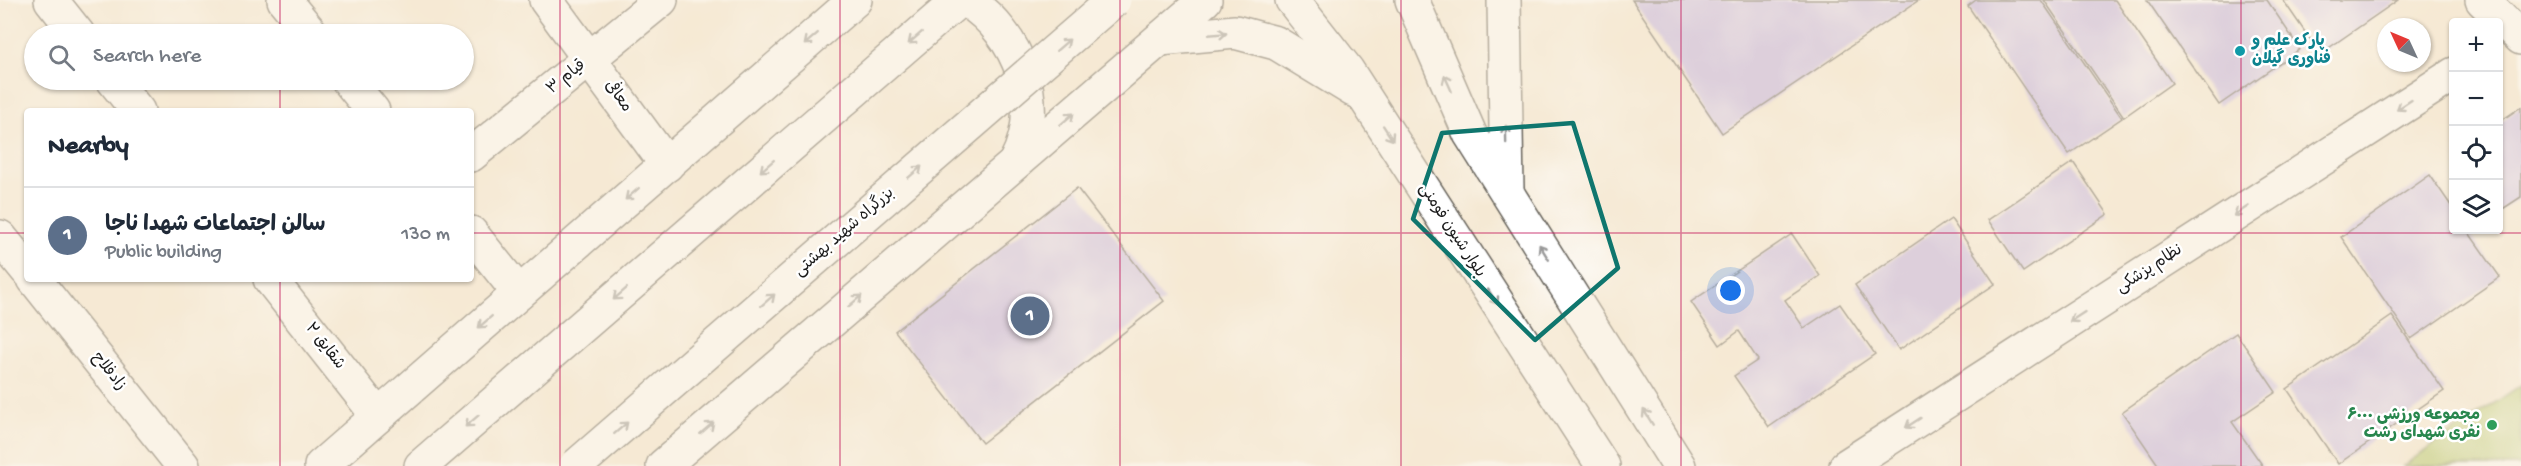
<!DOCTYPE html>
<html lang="en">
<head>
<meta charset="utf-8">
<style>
	body { margin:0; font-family:"Gochi Hand","Playpen Sans Arabic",sans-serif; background:#f6f6f7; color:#1f2937 }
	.controls { position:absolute; right:18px; top:18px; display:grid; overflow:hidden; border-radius:6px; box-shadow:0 2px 4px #0004 }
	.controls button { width:54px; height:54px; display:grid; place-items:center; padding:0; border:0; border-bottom:2px solid #e0e1e3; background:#fff; color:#1f2937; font:30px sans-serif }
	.compass { position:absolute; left:2377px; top:18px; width:54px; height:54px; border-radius:50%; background:#fff; box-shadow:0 2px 4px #0004; rotate:314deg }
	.you { position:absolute; left:1731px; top:291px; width:21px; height:21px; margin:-15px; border:4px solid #fff; border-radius:50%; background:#1a73e8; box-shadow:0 0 0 9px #1a73e833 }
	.badge { display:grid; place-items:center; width:39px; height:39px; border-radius:50%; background:#c8321e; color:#fff; font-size:20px; font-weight:700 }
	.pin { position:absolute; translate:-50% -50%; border:3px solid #fff; box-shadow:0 2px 6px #0006 }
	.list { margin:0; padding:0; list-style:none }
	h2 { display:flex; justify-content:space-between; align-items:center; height:78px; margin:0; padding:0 24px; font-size:26px }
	h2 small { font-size:20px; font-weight:400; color:#747a83 }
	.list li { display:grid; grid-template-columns:39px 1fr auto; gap:18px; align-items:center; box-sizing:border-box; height:96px; padding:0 24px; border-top:2px solid #e0e1e3 }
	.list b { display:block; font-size:22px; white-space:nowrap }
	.list p { margin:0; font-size:20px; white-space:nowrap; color:#747a83 }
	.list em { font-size:20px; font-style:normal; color:#747a83 }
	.icon { flex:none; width:33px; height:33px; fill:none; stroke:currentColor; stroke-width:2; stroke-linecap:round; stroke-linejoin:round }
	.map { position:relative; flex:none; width:2521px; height:466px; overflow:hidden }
	.search { position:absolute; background:#fff; box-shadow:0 2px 4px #0004; left:24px; top:24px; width:450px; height:66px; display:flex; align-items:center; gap:15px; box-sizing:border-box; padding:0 21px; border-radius:33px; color:#747a83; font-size:22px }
	.panel { position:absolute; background:#fff; box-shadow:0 2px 4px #0004; left:24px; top:108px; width:450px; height:174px; border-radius:6px }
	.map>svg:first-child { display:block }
	.green { fill:#b5cb6f; stroke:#687446; stroke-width:1.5 }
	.building { fill:#bfb0e5 }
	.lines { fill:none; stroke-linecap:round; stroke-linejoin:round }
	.minor-casing { stroke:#68645c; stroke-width:36 }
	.major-casing { stroke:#68645c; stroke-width:36 }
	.highway-casing { stroke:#68645c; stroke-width:36 }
	.minor { stroke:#fff; stroke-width:33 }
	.major { stroke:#fff; stroke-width:33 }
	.highway { stroke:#fff; stroke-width:33 }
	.highway-bridge-casing { stroke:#68645c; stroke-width:36; stroke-linecap:butt }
	.highway-bridge { stroke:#fff; stroke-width:33 }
	.oneway { stroke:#999 }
	.marked { fill:none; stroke:#0f766e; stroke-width:4.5; stroke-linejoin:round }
	.grid { fill:none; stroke:#c2185b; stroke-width:1.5; stroke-opacity:0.55 }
	.culture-dot { fill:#0f9aa8; stroke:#fff; stroke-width:2 }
	.leisure-dot { fill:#2e9e5b; stroke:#fff; stroke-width:2 }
	.labels { text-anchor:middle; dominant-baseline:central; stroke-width:5; stroke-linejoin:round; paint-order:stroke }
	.culture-label { font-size:16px; font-weight:bold; fill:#0d838f; stroke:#fff; text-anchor:start }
	.street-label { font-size:16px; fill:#1c1c1c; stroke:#fff }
	.leisure-label { font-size:16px; font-weight:bold; fill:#27864d; stroke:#fff; text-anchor:end }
</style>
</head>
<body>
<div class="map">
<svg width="2521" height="466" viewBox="0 0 2521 466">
	<rect width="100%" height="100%" fill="#fff"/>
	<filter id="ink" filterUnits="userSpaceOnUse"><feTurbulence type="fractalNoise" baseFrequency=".0167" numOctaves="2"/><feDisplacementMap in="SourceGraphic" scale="12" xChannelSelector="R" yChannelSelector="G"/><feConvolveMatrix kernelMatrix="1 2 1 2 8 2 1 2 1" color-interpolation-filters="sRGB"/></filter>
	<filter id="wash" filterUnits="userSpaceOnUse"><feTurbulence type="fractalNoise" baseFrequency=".008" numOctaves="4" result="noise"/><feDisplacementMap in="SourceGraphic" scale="24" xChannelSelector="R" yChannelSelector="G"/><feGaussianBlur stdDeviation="1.35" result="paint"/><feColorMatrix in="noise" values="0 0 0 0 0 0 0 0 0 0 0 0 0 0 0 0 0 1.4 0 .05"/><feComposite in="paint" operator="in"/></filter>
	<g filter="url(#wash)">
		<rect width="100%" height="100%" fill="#f5e9d4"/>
		<path class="green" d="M2521 385V466H2403Z"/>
		<g id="blocks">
			<g class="building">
				<path d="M1632 0H1919L1722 133Z"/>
				<path d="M1976 0H2041L2122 118 2069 154 1968 6Z"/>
				<path d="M2044 0H2115L2172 83 2124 117Z"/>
				<path d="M2147 0H2267L2300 49 2219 105Z"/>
				<path d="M2283 0H2398L2320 54Z"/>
				<path d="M2521 107V197L2498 212V123Z"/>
				<path d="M2073 162 2108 214 2023 272 1988 220Z"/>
				<path d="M2430 175 2454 210V230H2467L2500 277 2411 339 2341 237Z"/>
				<path d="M1077 188 1164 301 982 443 895 331Z"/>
				<path d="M1951 219 1995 284 1899 350 1855 285Z"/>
				<path d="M1792 234 1820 276 1785 300 1804 328 1840 304 1875 354 1769 427 1734 376 1758 360 1739 331 1720 345 1691 302Z"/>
				<path d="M2392 316 2444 391 2338 464 2287 389Z"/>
				<path d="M2236 333 2276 392 2232 422 2263 466H2159L2122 412Z"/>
			</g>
		</g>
	</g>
	<g filter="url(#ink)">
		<use href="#blocks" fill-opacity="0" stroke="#68645c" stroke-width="1.5"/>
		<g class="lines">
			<defs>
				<g id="minor">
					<path d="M51 0 78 34"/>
					<path d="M284 0 312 34"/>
					<path d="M546 0 667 165"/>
					<path d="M2482 0 2521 38"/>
					<path d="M113 80 138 111"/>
					<path d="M348 80 373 111"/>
					<path d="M471 155 661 0"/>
					<path d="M471 233 519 293"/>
					<path d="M0 237 27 270"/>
					<path d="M34 279 183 466"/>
					<path d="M270 279 378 416"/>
					<path d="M1846 466 2454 74"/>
				</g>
				<g id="major">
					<path d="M1292 0 1347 70 1603 466"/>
					<path d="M1412 0 1470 134 1679 466"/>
					<path d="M1504 0 1507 192"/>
					<path d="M1160 39 1235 32 1276 43 1353 90"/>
				</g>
				<g id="highway">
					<path d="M966 0C1020 34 1046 105 1015 163"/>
					<path d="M321 466 855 0"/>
					<path d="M421 466 959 0"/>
					<path d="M663 466 1205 0"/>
				</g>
			</defs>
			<use href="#minor" class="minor-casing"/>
			<use href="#major" class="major-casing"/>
			<use href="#highway" class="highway-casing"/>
			<use href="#minor" class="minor"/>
			<use href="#major" class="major"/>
			<use href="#highway" class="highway"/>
			<defs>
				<path id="highway-bridge" d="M576 466 1114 0"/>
			</defs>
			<use href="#highway-bridge" class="highway-bridge-casing"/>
			<use href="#highway-bridge" class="highway-bridge"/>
		</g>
		<defs><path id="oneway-shaft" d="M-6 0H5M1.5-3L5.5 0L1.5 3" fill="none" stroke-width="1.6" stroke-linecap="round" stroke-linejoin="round" transform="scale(1.5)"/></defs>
		<g class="oneway">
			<use href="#oneway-shaft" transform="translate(1218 34) rotate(-5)"/>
			<use href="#oneway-shaft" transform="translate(915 38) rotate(139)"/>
			<use href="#oneway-shaft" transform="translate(811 39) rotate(139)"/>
			<use href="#oneway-shaft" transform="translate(1063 45) rotate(-41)"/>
			<use href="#oneway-shaft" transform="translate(1448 83) rotate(-114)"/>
			<use href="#oneway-shaft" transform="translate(2404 105) rotate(147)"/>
			<use href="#oneway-shaft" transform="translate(1067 119) rotate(-41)"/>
			<use href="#oneway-shaft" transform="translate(1388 133) rotate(57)"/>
			<use href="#oneway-shaft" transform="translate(1506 134) rotate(-91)"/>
			<use href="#oneway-shaft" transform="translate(767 166) rotate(139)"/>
			<use href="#oneway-shaft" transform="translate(915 172) rotate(-41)"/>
			<use href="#oneway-shaft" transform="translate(632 194) rotate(139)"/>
			<use href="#oneway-shaft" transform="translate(2241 211) rotate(147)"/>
			<use href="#oneway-shaft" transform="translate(1544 252) rotate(-122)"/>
			<use href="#oneway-shaft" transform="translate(620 294) rotate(139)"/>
			<use href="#oneway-shaft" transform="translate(1493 297) rotate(57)"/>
			<use href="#oneway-shaft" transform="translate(768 300) rotate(-41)"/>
			<use href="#oneway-shaft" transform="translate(855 301) rotate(-41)"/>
			<use href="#oneway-shaft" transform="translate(2077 317) rotate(147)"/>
			<use href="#oneway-shaft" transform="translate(485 322) rotate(139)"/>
			<use href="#oneway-shaft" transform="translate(1648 417) rotate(-122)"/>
			<use href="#oneway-shaft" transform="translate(472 421) rotate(139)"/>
			<use href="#oneway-shaft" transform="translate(1913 423) rotate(147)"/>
			<use href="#oneway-shaft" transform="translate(621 428) rotate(-41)"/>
			<use href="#oneway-shaft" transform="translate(707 428) rotate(-41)"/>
		</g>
	</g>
	<path d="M0 0H2521V466H0ZM1573 123 1618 268 1535 340 1413 219 1442 133Z" fill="#f5e9d4" fill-opacity=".55" fill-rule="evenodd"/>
	<path class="marked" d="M1573 123 1618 268 1535 340 1413 219 1442 133Z"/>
	<path class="grid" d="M280 0V34M560 0V466M840 0V466M1120 0V466M1401 0V466M1681 0V466M1961 0V466M2241 0V466M280 80V111M0 233H27M471 233H2521M280 279V466"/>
	<circle class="culture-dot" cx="2240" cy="51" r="6"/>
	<circle class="leisure-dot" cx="2492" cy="425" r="6"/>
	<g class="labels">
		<g class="culture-label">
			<text x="2252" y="42">پارک علم و<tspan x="2252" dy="18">فناوری گیلان</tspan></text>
		</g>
		<g class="street-label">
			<text transform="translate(567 78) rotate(-39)">قیام ۳</text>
			<text transform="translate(617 97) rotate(54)">معافی</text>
			<text transform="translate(1451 231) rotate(57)">بلوار شیون فومنی</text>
			<text transform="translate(845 233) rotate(-41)">بزرگراه شهید بهشتی</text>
			<text transform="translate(2150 270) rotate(-33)">نظام پزشکی</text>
			<text transform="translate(324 347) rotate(52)">شقایق ۲</text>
			<text transform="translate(108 372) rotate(51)">زادفلاح</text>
		</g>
		<g class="leisure-label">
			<text x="2480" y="416">مجموعه ورزشی ۶۰۰۰<tspan x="2480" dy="18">نفری شهدای رشت</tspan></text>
		</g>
	</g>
</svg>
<div class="controls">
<button>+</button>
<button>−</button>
<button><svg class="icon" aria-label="locate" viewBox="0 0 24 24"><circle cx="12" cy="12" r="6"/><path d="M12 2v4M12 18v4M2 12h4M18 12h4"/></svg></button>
<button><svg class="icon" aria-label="layers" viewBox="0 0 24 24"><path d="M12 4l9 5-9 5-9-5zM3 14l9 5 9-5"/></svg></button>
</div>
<svg class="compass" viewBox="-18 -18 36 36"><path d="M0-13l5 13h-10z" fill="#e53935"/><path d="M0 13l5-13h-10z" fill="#747a83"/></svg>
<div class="you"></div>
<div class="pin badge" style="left:1030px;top:316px;background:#5c6f8a">1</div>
<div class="search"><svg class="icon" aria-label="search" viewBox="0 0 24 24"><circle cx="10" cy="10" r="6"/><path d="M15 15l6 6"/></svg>Search here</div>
<section class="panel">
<h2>Nearby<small></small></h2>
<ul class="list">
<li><span class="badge" style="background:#5c6f8a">1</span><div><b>سالن اجتماعات شهدا ناجا</b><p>Public building</p></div><em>130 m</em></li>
</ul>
</section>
</div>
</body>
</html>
